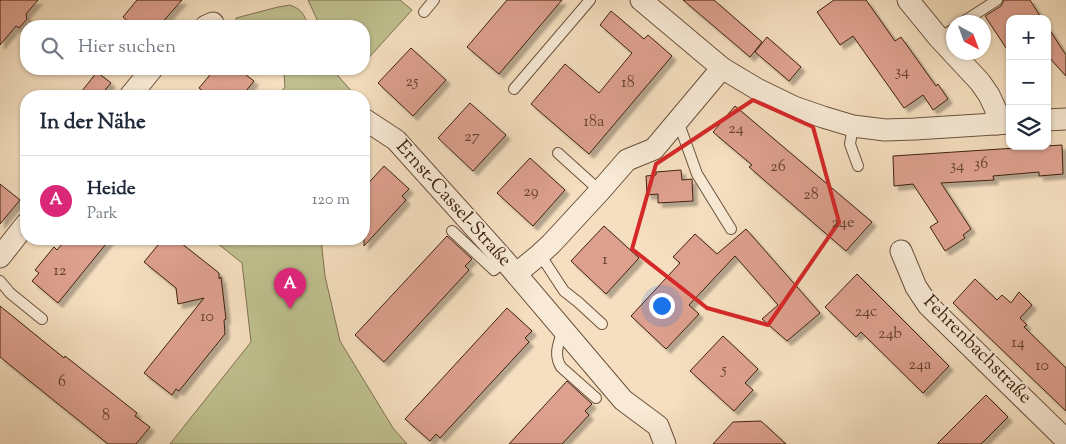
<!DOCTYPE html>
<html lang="de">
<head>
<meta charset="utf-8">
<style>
	body { margin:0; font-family:"Sorts Mill Goudy",serif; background:#f6f6f7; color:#1f2937 }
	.controls { position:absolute; right:15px; top:15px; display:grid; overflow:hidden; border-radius:10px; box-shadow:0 1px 4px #0004 }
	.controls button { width:45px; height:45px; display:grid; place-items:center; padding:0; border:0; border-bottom:1px solid #e0e1e3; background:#fff; color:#1f2937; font:25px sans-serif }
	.compass { position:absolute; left:946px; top:15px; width:45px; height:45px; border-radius:50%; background:#fff; box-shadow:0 1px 4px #0004; rotate:139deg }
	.you { position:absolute; left:661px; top:305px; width:18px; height:18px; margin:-12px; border:4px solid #fff; border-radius:50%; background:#1a73e8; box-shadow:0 0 0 8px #1a73e833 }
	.badge { display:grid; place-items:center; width:32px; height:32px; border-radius:50%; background:#db2777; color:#fff; font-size:16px; font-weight:700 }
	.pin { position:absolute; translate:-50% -41px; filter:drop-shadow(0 1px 2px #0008) }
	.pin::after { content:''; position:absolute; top:26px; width:18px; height:15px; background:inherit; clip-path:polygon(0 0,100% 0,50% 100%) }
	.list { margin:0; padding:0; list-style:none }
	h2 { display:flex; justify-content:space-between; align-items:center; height:65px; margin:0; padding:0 20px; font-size:21px }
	h2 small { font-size:16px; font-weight:400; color:#747a83 }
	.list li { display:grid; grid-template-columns:32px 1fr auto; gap:15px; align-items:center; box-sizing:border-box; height:90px; padding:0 20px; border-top:1px solid #e0e1e3 }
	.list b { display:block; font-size:19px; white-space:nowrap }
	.list p { margin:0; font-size:16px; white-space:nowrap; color:#747a83 }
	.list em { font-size:16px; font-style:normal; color:#747a83 }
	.icon { flex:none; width:28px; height:28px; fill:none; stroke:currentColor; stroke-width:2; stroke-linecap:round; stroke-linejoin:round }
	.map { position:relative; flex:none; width:1066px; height:444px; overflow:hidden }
	.search { position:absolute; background:#fff; box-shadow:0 1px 4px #0004; left:20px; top:20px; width:350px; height:55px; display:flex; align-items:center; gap:12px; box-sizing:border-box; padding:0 18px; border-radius:20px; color:#747a83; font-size:19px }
	.panel { position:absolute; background:#fff; box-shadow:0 1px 4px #0004; left:20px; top:90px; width:350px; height:155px; border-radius:20px }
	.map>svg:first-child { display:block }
	.green { fill:#c0c190; stroke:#807250 }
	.building { fill:#dda08e; stroke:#3f220f; filter:url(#shadow) }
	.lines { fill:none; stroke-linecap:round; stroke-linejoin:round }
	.service-casing { stroke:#6c513b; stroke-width:12 }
	.minor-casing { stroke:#6c513b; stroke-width:23 }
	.service { stroke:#f8ead6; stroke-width:10 }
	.minor { stroke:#f8ead6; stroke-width:21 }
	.marked { fill:none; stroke:#d62828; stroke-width:4; stroke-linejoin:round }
	.labels { text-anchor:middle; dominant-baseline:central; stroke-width:4; stroke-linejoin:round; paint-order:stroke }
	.number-label { font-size:16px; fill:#66422f }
	.street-label { font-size:19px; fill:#3f220f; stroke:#f8ead6 }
</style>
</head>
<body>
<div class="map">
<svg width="1066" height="444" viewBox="0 0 1066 444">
	<defs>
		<filter id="shadow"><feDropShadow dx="4.5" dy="4.5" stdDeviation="1" flood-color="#0004"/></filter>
	</defs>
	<rect width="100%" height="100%" fill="#f5dfc0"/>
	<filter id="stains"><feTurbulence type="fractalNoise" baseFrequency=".004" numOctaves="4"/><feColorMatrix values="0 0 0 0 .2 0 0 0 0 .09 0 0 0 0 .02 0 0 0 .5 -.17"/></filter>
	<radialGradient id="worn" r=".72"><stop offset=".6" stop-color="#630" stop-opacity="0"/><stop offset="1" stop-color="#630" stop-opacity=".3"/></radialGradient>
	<g class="green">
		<path d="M308 0H400L412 10 364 63V26H320Z"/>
		<path d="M290 5C303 10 303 14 309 26H237L236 18 278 7Z"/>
		<path d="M277 69H332L354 94 352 96H277L285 87 284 74Z"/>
		<path d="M212 239H321L325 276 340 341 393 428 407 444H170L251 342 242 263Z"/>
	</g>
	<g class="building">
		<path d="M0 0H38L26 14 27 19 19 28 16 26 0 45Z"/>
		<path d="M137 0H182L159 26H133L123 17Z"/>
		<path d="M507 0H562L499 74 467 47Z"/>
		<path d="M683 0H714L762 42 750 57Z"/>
		<path d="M834 0H866L895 41 901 37 936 86 938 84 948 99 933 110 923 95 904 108 853 36 840 45 817 12Z"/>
		<path d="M1004 0H1030L1042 19H1010V54L985 16 1001 6Z"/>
		<path d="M611 11 644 39 648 35 672 56 589 154 531 104 565 64 599 93 632 53 600 25Z"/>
		<path d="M1047 26 1066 55V76L1047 55Z"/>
		<path d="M767 37 801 67 789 81 755 52Z"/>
		<path d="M411 48 446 80 413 116 378 83Z"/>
		<path d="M215 69H238L254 81 242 96H209L199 88Z"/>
		<path d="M97 72 111 83 100 96H78Z"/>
		<path d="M470 103 506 135 473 171 438 138Z"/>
		<path d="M735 106 872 222 846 251 749 167 752 165 713 132Z"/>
		<path d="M1062 145 1063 174 1039 176V172L993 176 994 180 941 183 971 229 963 235 965 238 945 251 930 227 938 222 913 184 894 186 893 156Z"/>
		<path d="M530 158 565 190 533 226 497 193Z"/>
		<path d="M384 166 409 189 402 196 406 200 364 246V188Z"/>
		<path d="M681 170 682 180 692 179 693 201 658 203V194L647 195 646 176 656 175V172Z"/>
		<path d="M0 184 20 200 0 224Z"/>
		<path d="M604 226 639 258 606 294 571 261Z"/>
		<path d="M746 229 820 313 787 341 762 319 778 305 735 256 689 305 699 314 666 349 631 316 680 263 673 257 695 234 717 254Z"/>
		<path d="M447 236 472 259 465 266 469 270 384 362 355 335Z"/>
		<path d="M66 239H110L58 303 32 281 39 273 35 270 54 247 57 250Z"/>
		<path d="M163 239H176L219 273V279L221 277 226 319 224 320 225 334 179 391 176 389 172 395 144 373 204 298 178 304 176 288 144 262Z"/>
		<path d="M857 274 949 366 923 393 861 332 856 337 825 307Z"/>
		<path d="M975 279 997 300 1002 295 1011 303 1019 292 1032 305 1020 318 1027 325 1024 327 1066 368V411L953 303Z"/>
		<path d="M0 306 64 358 65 356 137 413 135 416 150 427 136 444H108L0 357Z"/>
		<path d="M507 308 532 331 525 338 529 342 440 438 436 434 430 441 405 419Z"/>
		<path d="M723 336 758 369 745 383 753 390 734 411 690 371Z"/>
		<path d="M567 381 592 404 585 411 589 415 562 444H509Z"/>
		<path d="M986 395 1008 417 981 444H937Z"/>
		<path d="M761 421 786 444H713L733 422Z"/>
	</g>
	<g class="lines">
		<defs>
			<g id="service">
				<path d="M424 12 434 0"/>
				<path d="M963 22 997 0"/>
				<path d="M939 38 954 29"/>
				<path d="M514 89 590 0"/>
				<path d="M678 121 697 174 731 229"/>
				<path d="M853 126 850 144 858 166"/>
				<path d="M558 153 600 191"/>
				<path d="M452 231 494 270 505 261"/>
				<path d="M539 255 545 262 564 291 578 302 602 324"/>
				<path d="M0 281 10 293 42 319"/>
				<path d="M563 329C559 343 553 354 561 367L596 398"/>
			</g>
			<g id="minor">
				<path d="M641 0 722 68 757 89 794 107 823 117 853 126 885 130 915 129 1010 123"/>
				<path d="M908 0 939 38 980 82 989 95 996 110V124"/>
				<path d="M206 26 213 23"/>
				<path d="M130 96 152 69"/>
				<path d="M364 119 396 140 505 261 623 400 658 426 665 444"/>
				<path d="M1047 120 1066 119"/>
				<path d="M901 251 916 287 928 305 1066 440"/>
				<path d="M0 257 26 224"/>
				<path d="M516 274 539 255 551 244 600 191 627 160 654 149 722 68"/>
			</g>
		</defs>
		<use href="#service" class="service-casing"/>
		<use href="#minor" class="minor-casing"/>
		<use href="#service" class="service"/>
		<use href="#minor" class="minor"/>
	</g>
	<path class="marked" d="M753 100 813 127 839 222 768 325 707 308 632 249 656 164Z"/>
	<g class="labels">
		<g class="number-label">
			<text x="902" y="72">34</text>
			<text x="412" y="82">25</text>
			<text x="628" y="83">18</text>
			<text x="594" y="122">18a</text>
			<text x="736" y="129">24</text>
			<text x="472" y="137">27</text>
			<text x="981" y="164">36</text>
			<text x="957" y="166">34</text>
			<text x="778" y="167">26</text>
			<text x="531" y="192">29</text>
			<text x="811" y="195">28</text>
			<text x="843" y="223">24e</text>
			<text x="605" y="260">1</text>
			<text x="60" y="271">12</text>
			<text x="866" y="312">24c</text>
			<text x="207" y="317">10</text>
			<text x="890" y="334">24b</text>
			<text x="1018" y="343">14</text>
			<text x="920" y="365">24a</text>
			<text x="1042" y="366">10</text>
			<text x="724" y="370">5</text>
			<text x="62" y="382">6</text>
			<text x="106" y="416">8</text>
		</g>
		<g class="street-label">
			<text transform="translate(453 204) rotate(48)">Ernst-Cassel-Straße</text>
			<text transform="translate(977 350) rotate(45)">Fehrenbachstraße</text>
		</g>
	</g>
	<rect width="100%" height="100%" filter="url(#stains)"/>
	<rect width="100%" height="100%" fill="url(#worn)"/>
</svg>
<div class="controls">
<button>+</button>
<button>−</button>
<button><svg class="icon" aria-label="layers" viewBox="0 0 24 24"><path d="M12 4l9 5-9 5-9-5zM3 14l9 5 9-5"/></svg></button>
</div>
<svg class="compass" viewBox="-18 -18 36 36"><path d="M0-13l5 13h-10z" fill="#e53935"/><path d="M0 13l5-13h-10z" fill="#747a83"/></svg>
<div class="you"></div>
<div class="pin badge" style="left:290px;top:309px">A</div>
<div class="search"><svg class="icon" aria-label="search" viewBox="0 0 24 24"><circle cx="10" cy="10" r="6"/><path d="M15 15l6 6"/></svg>Hier suchen</div>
<section class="panel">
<h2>In der Nähe<small></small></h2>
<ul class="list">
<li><span class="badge">A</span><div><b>Heide</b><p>Park</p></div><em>120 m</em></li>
</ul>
</section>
</div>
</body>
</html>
